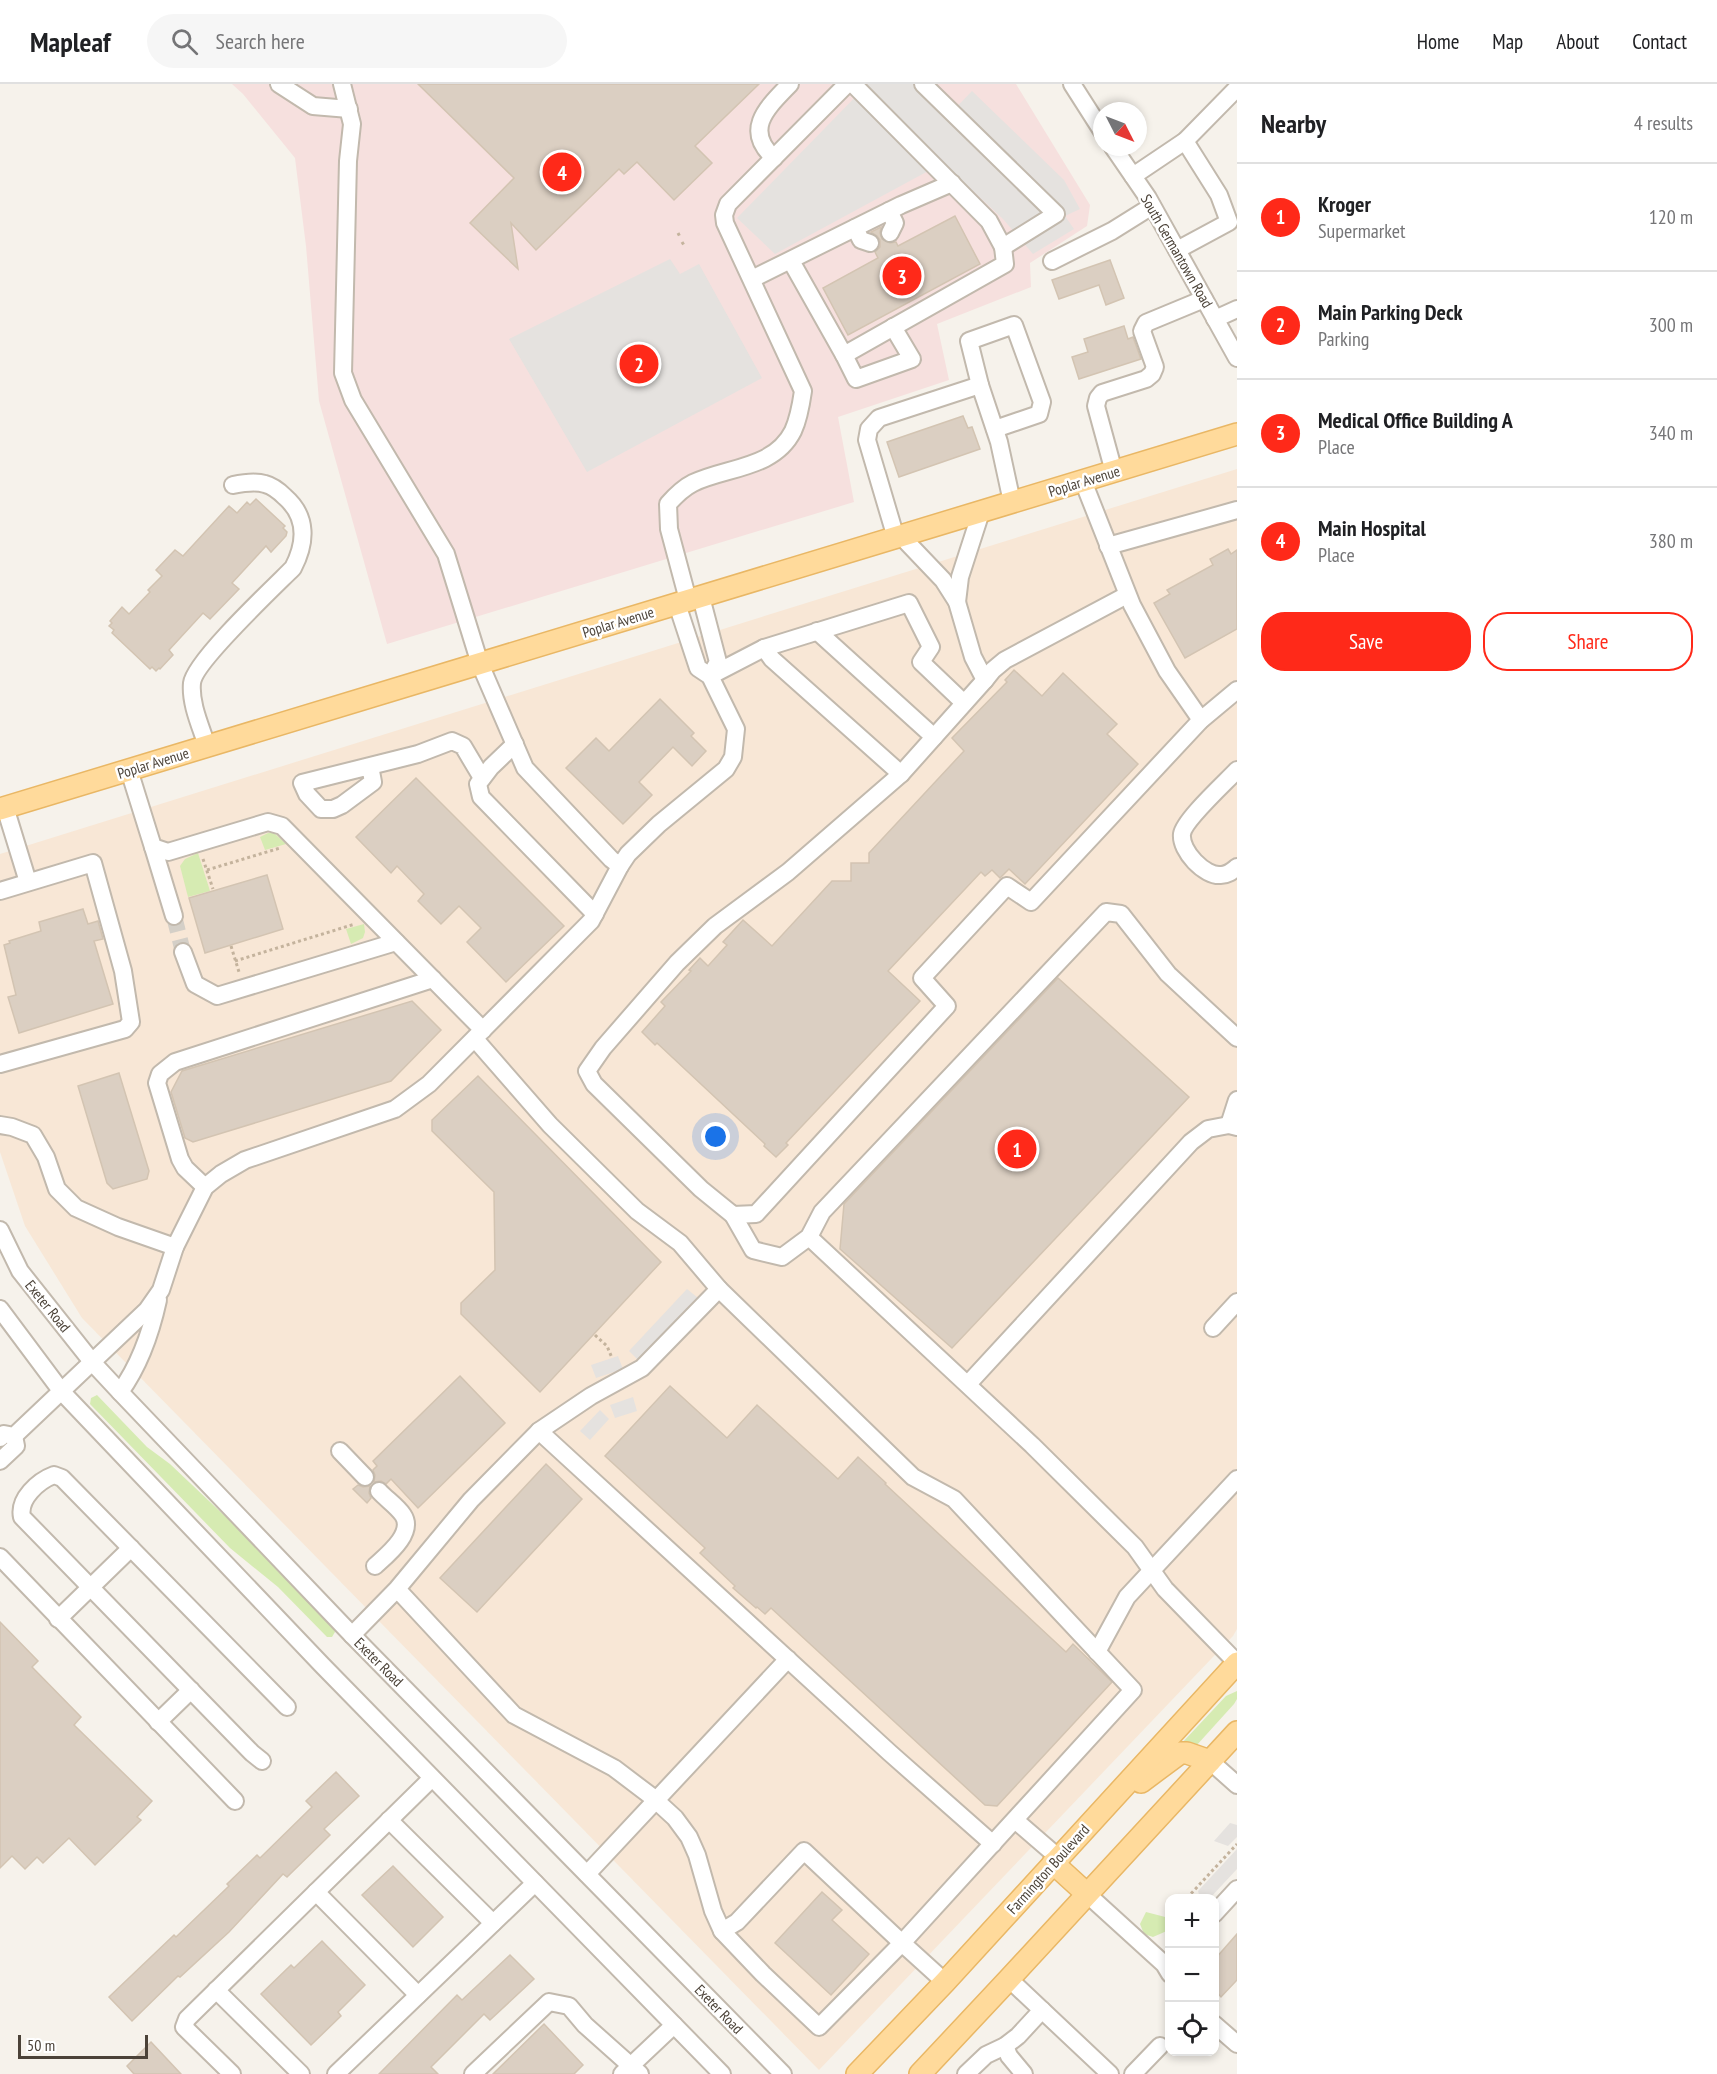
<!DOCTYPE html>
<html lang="en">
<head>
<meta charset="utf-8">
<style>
	body { margin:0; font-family:"PT Sans Narrow",sans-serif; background:#f6f6f6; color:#202124 }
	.controls { position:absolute; right:18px; bottom:18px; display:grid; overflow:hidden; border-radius:12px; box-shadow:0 3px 9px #0003 }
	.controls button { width:54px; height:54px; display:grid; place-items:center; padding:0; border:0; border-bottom:2px solid #e0e0e0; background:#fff; color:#202124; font:30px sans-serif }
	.compass { position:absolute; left:1093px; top:18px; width:54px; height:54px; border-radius:50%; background:#fff; box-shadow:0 3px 9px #0003; rotate:132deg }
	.scale { position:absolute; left:18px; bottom:15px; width:130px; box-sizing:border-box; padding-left:6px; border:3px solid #4b4238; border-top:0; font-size:16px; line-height:21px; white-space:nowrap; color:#4b4238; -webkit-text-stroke:4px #fff; paint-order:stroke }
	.you { position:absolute; left:716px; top:1053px; width:21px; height:21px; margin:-15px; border:4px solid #fff; border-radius:50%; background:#1a73e8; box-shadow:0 0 0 9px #1a73e833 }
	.badge { display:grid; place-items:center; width:39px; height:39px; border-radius:50%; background:#ff2919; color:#fff; font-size:20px; font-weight:700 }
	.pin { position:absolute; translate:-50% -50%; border:3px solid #fff; box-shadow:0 2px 6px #0006 }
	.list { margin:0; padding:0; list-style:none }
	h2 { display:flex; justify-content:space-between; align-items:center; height:78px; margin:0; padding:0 24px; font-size:26px }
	h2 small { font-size:20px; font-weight:400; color:#757577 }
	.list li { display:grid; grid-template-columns:39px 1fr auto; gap:18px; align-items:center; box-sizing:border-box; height:108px; padding:0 24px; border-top:2px solid #e0e0e0 }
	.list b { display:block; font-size:22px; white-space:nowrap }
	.list p { margin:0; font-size:20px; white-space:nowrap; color:#757577 }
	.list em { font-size:20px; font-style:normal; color:#757577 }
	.actions { display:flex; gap:12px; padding:18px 24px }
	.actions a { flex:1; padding:14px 0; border:2px solid #ff2919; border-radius:24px; text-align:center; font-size:21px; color:#ff2919 }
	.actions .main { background:#ff2919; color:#fff }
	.icon { flex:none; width:33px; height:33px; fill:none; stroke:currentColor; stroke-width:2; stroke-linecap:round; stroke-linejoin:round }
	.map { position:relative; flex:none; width:1237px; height:1990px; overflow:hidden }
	header { display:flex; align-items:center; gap:36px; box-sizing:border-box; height:84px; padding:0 30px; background:#fff; border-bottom:2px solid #e0e0e0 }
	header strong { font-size:28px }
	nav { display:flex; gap:33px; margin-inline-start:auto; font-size:21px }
	.search { width:420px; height:54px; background:#f6f6f6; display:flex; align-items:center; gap:15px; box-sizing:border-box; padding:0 21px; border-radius:33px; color:#757577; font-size:22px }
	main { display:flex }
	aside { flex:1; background:#fff }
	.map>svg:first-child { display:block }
	.commercial { fill:#f8e7d6 }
	.medical { fill:#f6e0de }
	.green { fill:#d6ebb2 }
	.parking { fill:#e5e2df }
	.building { fill:#dbcfc2; stroke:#d3c4b2; stroke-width:1.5 }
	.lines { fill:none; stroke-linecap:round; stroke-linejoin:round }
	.minor-tunnel { stroke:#d4cfc7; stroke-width:16; stroke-dasharray:16 8; stroke-linecap:butt }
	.minor-casing { stroke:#c2b9ad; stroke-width:20 }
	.major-casing { stroke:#e9b765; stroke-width:24 }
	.path { stroke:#c4b39d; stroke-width:3; stroke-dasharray:3 3; stroke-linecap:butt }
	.minor { stroke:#fff; stroke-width:16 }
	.major { stroke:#ffda9b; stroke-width:21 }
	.labels { text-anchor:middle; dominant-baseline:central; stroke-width:5; stroke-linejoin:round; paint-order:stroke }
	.street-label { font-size:15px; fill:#4b4238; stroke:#fff }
</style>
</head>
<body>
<header>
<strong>Mapleaf</strong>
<div class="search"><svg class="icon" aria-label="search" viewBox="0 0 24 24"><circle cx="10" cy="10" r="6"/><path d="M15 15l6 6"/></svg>Search here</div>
<nav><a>Home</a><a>Map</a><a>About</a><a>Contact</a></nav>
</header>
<main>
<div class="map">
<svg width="1237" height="1990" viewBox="0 0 1237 1990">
	<rect width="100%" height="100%" fill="#f6f2eb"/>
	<path class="commercial" d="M1237 385V1545L1233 1552 819 1986 82 1234 25 1142 0 1068V770Z"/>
	<path class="medical" d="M232 0H1016L1090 121 1087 142 1030 179 1031 203 937 240 949 296 838 333 854 418 387 560 319 317 306 162 295 74 243 10Z"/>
	<g class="green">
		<path d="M268 749H274L286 760 265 766 260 753Z"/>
		<path d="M198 769 210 807 188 813 180 782 185 775Z"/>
		<path d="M364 840 365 848 363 854 351 860 346 845Z"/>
		<path d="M97 1311 147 1363 170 1380 228 1435 334 1544 335 1548 332 1553H327L278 1503 230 1464 90 1320 91 1314Z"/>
		<path d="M1237 1607V1615L1234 1620 1196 1662 1181 1660 1226 1612Z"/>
		<path d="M1146 1828 1169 1834V1846L1153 1853 1144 1850 1140 1840Z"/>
	</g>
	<g class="parking">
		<path d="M868 0H914L947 33 972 7 1064 96 1080 125 1065 132 1074 145 1033 170 1003 135 943 79 775 170 737 134Z"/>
		<path d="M670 175 680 190 699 180 762 294 587 388 509 255Z"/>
		<path d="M687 1205 698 1214 639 1277 629 1267Z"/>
		<path d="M618 1272 623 1285 596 1294 591 1281Z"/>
		<path d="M633 1313 637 1327 615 1334 610 1321Z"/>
		<path d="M600 1326 609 1335 590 1356 580 1347Z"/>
		<path d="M1230 1739 1237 1741V1753L1228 1762 1214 1757Z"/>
		<path d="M1237 1765V1785L1210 1814H1200L1198 1807Z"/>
	</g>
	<g class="building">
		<path d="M418 0H759L695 62 712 79 674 116 637 78 624 90 619 85 536 166 511 139 518 185 470 139 514 94Z"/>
		<path d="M955 132 980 180 848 251 823 204 878 174 875 168 880 163V156L877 152 871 148 881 143 880 149 882 155 890 159 896 158 898 162Z"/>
		<path d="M1110 176 1124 214 1106 221 1099 201 1059 215 1052 196Z"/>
		<path d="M1124 242 1128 255 1133 253 1141 275 1079 295 1072 273 1088 268 1084 255Z"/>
		<path d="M963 332 968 344 972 343 980 365 899 393 887 358Z"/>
		<path d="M256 415 285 442 283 444 287 448 286 452 271 468 266 462 232 499 239 505 210 535 203 529 169 566 173 571 160 585 159 584 156 587 152 583 150 585 112 549 114 546 109 542 112 539 110 537 122 523 129 530 150 508 148 506 162 492 156 486 175 466 183 472 229 422 237 429 247 418 250 421Z"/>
		<path d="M1228 465 1231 470 1237 466V545L1185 574 1154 519 1170 510 1167 506 1213 481 1210 475Z"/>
		<path d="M1014 586 1042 612 1063 589 1117 640 1107 650 1138 680 1025 800 1009 785 1000 794 992 786 985 792 981 788 888 887 920 917 786 1059 788 1061 776 1073 764 1062 765 1060 657 959 655 961 642 948 665 922 661 918 691 887 689 886 700 874 708 882 727 861 723 858 743 836 772 862 832 797H851V779H869V769L964 667 952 654 1007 598 1005 596Z"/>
		<path d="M660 615 694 649 691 652 706 667 692 682 673 663 639 698 652 711 623 740 566 684 596 654 609 667Z"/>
		<path d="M416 694 564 842 506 898 467 858 481 844 459 822 441 840 418 817 424 810 397 782 391 789 356 753Z"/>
		<path d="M267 791 283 845 205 869 189 814Z"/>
		<path d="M83 825 88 840 98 837 103 855 94 857 113 920 19 949 8 913 16 911 4 861 10 859 9 857 41 847 39 838Z"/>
		<path d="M1058 894 1189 1013 952 1264 840 1165 844 1120Z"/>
		<path d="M412 917 441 946 391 997 193 1058 185 1054 171 1008 182 987Z"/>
		<path d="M119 989 149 1087 147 1095 113 1105 107 1099 78 1002Z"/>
		<path d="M478 992 661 1178 540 1308 461 1230V1219L495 1186 494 1108 432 1047V1036Z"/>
		<path d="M460 1292 505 1339 418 1424 391 1395 386 1400 381 1397 374 1398 375 1391 373 1386 377 1382 373 1377Z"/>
		<path d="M670 1302 727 1354 757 1321 838 1395 858 1373 886 1399 885 1400 1066 1568 1073 1560 1112 1598 997 1722 985 1721 771 1524 765 1530 757 1523 756 1524 733 1504 735 1502 700 1469 705 1464 605 1372Z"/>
		<path d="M546 1380 582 1415 477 1528 440 1494Z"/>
		<path d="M358 1401 363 1403 370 1402 369 1409 371 1414 367 1419 353 1405Z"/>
		<path d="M0 1538 38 1577 32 1583 81 1633 74 1641 152 1717 137 1733 141 1736 95 1781 69 1754 43 1779 37 1773 25 1785 12 1772 0 1784Z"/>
		<path d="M336 1688 359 1712 324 1745 330 1751 287 1793 283 1790 229 1848 180 1893 178 1892 132 1937 109 1913 174 1851 176 1853 229 1802 227 1800 257 1771 260 1774 312 1723 306 1717Z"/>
		<path d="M393 1782 443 1833 413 1863 362 1811Z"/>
		<path d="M822 1808 842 1826 832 1836 869 1870 831 1911 775 1859Z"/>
		<path d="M1237 1850V1896L1221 1913 1215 1906V1875Z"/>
		<path d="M322 1857 365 1901 338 1928 341 1932 311 1961 261 1910 291 1881 294 1884Z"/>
		<path d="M510 1871 534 1895 490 1936 484 1930 431 1983 438 1990H379L457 1911 462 1916Z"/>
		<path d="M544 1940 583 1981 574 1990H493Z"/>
		<path d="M151 1958 181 1990H134L127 1982Z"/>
	</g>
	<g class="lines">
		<path class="minor-tunnel" d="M174 832 183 868"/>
		<defs>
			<g id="minor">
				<path d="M279 0 313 22 349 25"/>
				<path d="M853 0 989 137 1003 163 1056 130 923 0"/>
				<path d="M1072 0 1102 47"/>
				<path d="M1113 63 1148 114 1237 274"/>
				<path d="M774 74C742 45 769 22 790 0"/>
				<path d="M1133 92 1185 57 1237 4"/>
				<path d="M889 127 895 139 890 149"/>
				<path d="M855 144 861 156 870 159"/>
				<path d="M1177 166 1229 138 1219 111 1185 57"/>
				<path d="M791 177 844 271 1005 180 1003 163"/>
				<path d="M1052 177 1112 147 1152 122"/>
				<path d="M752 195 901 121 952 99"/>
				<path d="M1215 235 1237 225"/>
				<path d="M844 271 856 295 912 275 893 243"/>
				<path d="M980 301 969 257 1014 241 1042 318 1039 330 995 345"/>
				<path d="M1114 388 1096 322 1098 314 1102 309 1146 295 1152 290 1155 283 1142 247 1146 239 1204 215"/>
				<path d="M1083 397 1132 521 1167 587 1201 636"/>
				<path d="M901 452 943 496 957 518 973 573 985 596 993 586 1005 576 1127 511"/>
				<path d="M896 454 867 356 869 345 879 334 980 301 999 358 1012 418"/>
				<path d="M1108 462 1237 426"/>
				<path d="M701 513 718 578 710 592"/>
				<path d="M688 516 669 445 668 420C676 411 683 404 693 399 726 383 774 385 793 347 799 334 801 321 803 307L725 139 724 131 728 120 847 0"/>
				<path d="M957 518 960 493 981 428"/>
				<path d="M817 547 934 653"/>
				<path d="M764 564 772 575 901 690"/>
				<path d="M710 592 764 564 909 519 931 563 921 578 964 619"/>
				<path d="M985 596 901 690 788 788 715 842 677 879 603 964 587 987 594 1000 701 1105 733 1131 756 1130 947 922 922 894 1007 802 1031 818 1201 636 1237 606"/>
				<path d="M515 660 491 683 478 700 481 713 595 830"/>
				<path d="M207 662C201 643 190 620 192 599 194 578 274 503 293 484 306 459 308 433 285 413 279 407 273 402 265 400 255 397 243 399 233 401"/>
				<path d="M370 682 373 698 342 721 333 725H321L307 710 302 699 418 670 452 657 463 662 482 694"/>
				<path d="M129 686 153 763 168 768 268 738 282 742 483 946"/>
				<path d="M1237 686C1226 698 1184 736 1182 750 1180 767 1205 793 1221 791 1228 791 1232 787 1237 783"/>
				<path d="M5 723 28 798"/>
				<path d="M153 763 174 832"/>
				<path d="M620 782 628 770 659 740 726 685 733 673 736 645 710 592 698 584 677 520"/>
				<path d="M0 807 93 779 123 887 131 938 125 945 0 980"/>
				<path d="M183 868 195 900 217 912 396 858"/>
				<path d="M475 955 550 1041 637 1127 680 1159 719 1205"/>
				<path d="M1237 1016 1229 1041 1237 1043"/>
				<path d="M0 1041 12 1043 33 1051 46 1073 57 1105 76 1124 118 1143 175 1163"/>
				<path d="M205 1103 185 1084 180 1075 157 999 160 990 175 978 433 895"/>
				<path d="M733 1131 753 1166 782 1173 809 1153 822 1128 1106 828 1121 830 1168 890 1237 954"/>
				<path d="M0 1146 20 1187 93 1279 120 1308 352 1551 783 1990"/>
				<path d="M809 1153 1032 1361 1135 1463 1165 1505 1237 1579"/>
				<path d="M0 1225 62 1308 322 1581 722 1990"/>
				<path d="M1213 1244 1237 1218"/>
				<path d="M968 1300 1191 1058 1208 1045 1229 1041"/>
				<path d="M120 1308C139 1282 151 1248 158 1216"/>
				<path d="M539 1347 890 1669 993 1760"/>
				<path d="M0 1354 4 1350 14 1352 147 1226 161 1206 175 1163 205 1103 221 1090 245 1076 395 1025 429 1000 591 837 620 782 611 775 525 684 480 580 446 470 353 316 343 289 348 77 352 40 342 0"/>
				<path d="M340 1367 365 1393"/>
				<path d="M0 1377 16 1362 14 1352"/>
				<path d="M0 1473 235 1717"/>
				<path d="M375 1482C387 1471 415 1449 403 1431 397 1422 386 1415 379 1407"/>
				<path d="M58 1535 131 1464"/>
				<path d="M352 1551 397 1505 471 1416 539 1347 591 1312 642 1284 719 1205 913 1393 954 1415 1133 1606 902 1859 804 1767 737 1838 722 1847 713 1827 697 1771 689 1753 675 1734 651 1712 614 1684 514 1631 397 1505"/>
				<path d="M1097 1568 1127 1513 1237 1395"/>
				<path d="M158 1638 191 1606"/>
				<path d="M262 1677 252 1669 22 1433C18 1415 38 1397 54 1391L62 1394 287 1623"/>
				<path d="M1210 1677 1237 1701"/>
				<path d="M389 1736 493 1839"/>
				<path d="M1015 1736 1059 1774"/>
				<path d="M587 1790 788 1575"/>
				<path d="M316 1808 418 1911"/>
				<path d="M1087 1810 1164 1880 1170 1890"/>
				<path d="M1214 1830 1237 1805"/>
				<path d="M722 1847 763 1890 819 1943 902 1859 945 1898"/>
				<path d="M1009 1895 1110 1990"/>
				<path d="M216 1906 301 1990"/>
				<path d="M1214 1940 1237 1960"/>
				<path d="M1005 1962 1009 1972 1024 1990"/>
				<path d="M232 1990 184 1943 187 1935 432 1694"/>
				<path d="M336 1990 535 1799"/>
				<path d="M473 1990 549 1918 569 1922 585 1941 640 1990"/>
				<path d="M622 1990 674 1941"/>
				<path d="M966 1990 986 1971 1005 1962 1018 1952 1042 1926"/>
				<path d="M1133 1990 1160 1962"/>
			</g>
			<g id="major">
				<path d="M0 725 1237 350"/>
				<path d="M1141 1698 1180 1669H1187L1210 1677"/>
				<path d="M1053 1779 1087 1810"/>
				<path d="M857 1990 945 1898 1237 1579"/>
				<path d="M920 1990 1009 1895 1237 1648"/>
			</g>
		</defs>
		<use href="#minor" class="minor-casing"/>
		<use href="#major" class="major-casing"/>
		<g class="path">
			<path d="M678 149 680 153"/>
			<path d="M682 158 685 163"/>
			<path d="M203 775 213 805"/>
			<path d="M207 786 280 764"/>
			<path d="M231 862 239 888"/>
			<path d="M235 877 355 840"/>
			<path d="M595 1251 607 1262 612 1274"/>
			<path d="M1187 1814 1237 1760"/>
		</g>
		<use href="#minor" class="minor"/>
		<use href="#major" class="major"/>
	</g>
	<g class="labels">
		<g class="street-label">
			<text transform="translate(1177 167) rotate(60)">South Germantown Road</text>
			<text transform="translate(1084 397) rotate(-17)">Poplar Avenue</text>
			<text transform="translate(618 538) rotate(-17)">Poplar Avenue</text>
			<text transform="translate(153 679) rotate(-17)">Poplar Avenue</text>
			<text transform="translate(48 1222) rotate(51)">Exeter Road</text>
			<text transform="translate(379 1578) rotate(45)">Exeter Road</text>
			<text transform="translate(1048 1785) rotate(-48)">Farmington Boulevard</text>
			<text transform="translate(719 1925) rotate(46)">Exeter Road</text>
		</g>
	</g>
</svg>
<div class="controls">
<button>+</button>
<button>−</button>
<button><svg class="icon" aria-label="locate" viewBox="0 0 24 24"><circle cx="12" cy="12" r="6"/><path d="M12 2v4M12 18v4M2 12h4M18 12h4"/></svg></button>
</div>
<svg class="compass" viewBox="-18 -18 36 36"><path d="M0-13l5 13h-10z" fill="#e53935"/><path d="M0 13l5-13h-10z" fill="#757577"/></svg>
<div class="scale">50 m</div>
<div class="you"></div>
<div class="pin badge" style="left:1017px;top:1065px">1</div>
<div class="pin badge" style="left:639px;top:280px">2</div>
<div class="pin badge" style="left:902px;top:192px">3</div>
<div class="pin badge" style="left:562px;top:88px">4</div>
</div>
<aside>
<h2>Nearby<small>4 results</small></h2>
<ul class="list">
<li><span class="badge">1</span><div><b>Kroger</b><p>Supermarket</p></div><em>120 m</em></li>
<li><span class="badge">2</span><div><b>Main Parking Deck</b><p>Parking</p></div><em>300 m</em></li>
<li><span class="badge">3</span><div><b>Medical Office Building A</b><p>Place</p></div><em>340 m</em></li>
<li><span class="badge">4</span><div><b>Main Hospital</b><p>Place</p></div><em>380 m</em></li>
</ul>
<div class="actions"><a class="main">Save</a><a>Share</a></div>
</aside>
</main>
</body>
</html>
